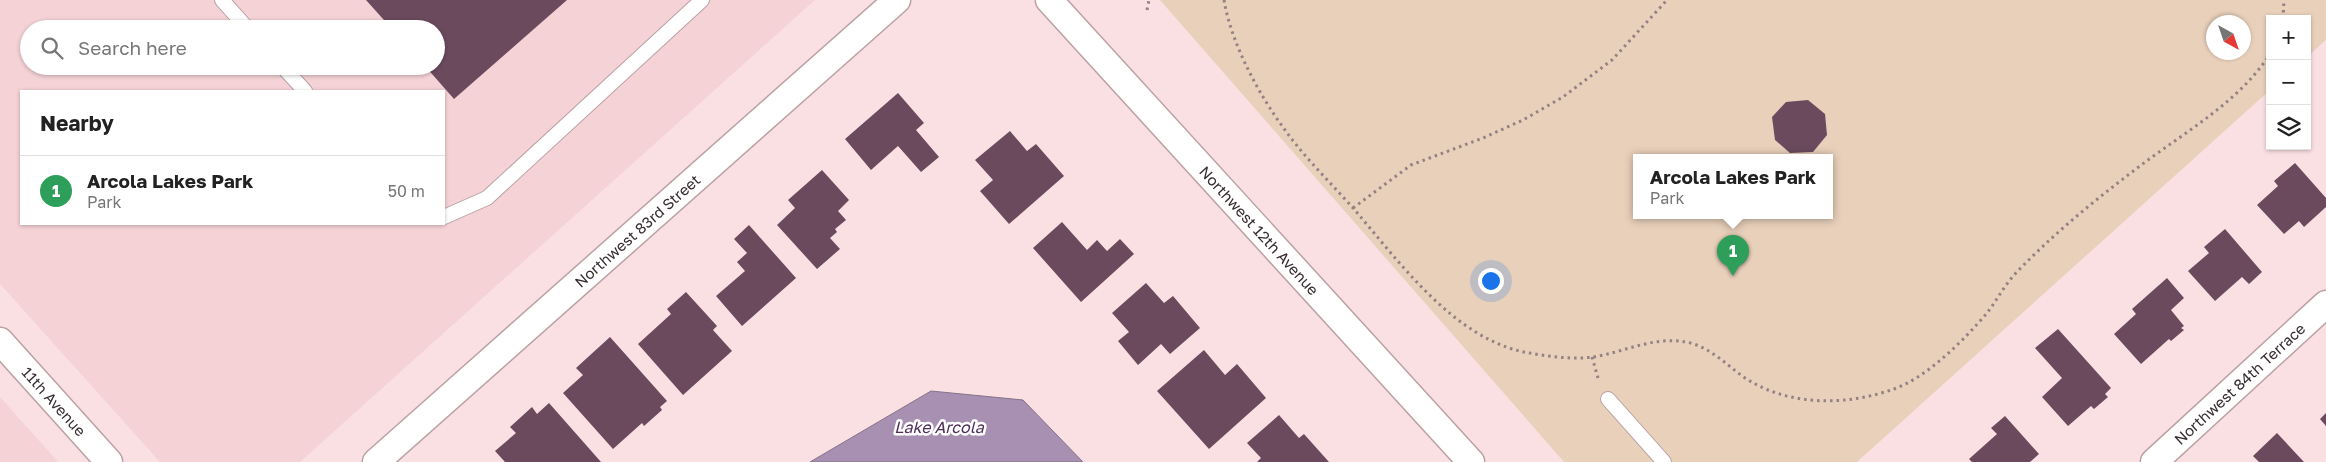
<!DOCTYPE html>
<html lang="en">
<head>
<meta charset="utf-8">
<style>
	body { margin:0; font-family:"Golos Text",sans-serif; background:#f6f6f6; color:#222 }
	.controls { position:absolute; right:15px; top:15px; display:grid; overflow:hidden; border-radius:0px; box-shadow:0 1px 4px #0004 }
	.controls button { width:45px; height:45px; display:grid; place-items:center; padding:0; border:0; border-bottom:1px solid #e0e0e0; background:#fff; color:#222; font:25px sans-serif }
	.compass { position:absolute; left:2206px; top:15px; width:45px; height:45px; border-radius:50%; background:#fff; box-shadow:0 1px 4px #0004; rotate:140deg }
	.you { position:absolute; left:1490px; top:280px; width:18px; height:18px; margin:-12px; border:4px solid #fff; border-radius:50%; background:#1a73e8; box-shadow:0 0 0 8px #1a73e833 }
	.badge { display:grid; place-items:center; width:32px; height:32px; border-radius:50%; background:#0f766e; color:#fff; font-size:16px; font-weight:700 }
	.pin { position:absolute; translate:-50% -41px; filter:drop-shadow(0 1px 2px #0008) }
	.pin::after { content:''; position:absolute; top:26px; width:18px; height:15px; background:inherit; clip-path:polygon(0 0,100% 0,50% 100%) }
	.popup { position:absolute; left:1633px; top:154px; width:200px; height:65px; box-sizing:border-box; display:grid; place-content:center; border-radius:0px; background:#fff; filter:drop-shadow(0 1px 4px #0005); font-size:16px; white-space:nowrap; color:#767676 }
	.popup b { font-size:19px; color:#222 }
	.popup::after { content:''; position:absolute; left:50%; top:100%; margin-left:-10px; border:10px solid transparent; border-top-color:#fff }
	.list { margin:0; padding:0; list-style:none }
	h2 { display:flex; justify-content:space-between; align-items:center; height:65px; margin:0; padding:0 20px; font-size:21px }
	h2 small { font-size:16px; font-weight:400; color:#767676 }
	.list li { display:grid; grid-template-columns:32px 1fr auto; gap:15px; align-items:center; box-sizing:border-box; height:70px; padding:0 20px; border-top:1px solid #e0e0e0 }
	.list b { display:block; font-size:19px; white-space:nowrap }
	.list p { margin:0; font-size:16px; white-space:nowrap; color:#767676 }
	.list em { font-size:16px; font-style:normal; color:#767676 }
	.icon { flex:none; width:28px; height:28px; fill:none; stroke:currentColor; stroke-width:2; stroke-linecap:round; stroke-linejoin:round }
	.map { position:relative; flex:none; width:2326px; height:462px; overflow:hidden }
	.search { position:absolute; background:#fff; box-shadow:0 1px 4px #0004; left:20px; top:20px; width:425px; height:55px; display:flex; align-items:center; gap:12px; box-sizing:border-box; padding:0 18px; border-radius:28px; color:#767676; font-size:19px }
	.panel { position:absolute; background:#fff; box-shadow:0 1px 4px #0004; left:20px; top:90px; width:425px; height:135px; border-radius:0px }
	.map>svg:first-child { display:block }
	.built { fill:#f4d2d6; fill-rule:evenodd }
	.green { fill:#e8d0bb; fill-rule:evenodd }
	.water { fill:#a790b1; stroke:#85728a }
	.building { fill:#6b4a5e }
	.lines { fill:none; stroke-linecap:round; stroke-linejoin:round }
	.service-casing { stroke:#baa1a4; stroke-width:16 }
	.minor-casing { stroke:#baa1a4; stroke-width:29 }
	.path { stroke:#938183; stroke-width:3; stroke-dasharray:2.5 4; stroke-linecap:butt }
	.service { stroke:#fff; stroke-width:14 }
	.minor { stroke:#fff; stroke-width:26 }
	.labels { text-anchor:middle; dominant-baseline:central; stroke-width:5; stroke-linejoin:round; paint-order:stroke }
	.street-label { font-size:15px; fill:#362c2e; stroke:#fff }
	.water-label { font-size:16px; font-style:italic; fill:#4d2e5b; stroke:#fff }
</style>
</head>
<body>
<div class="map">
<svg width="2326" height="462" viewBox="0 0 2326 462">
	<rect width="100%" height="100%" fill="#fbe0e3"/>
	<g class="built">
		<path d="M0 0H815L300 462H160L0 284ZM29 29H436V66H29ZM21 91H444V224H21Z"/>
		<path d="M0 397 58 462H0Z"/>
	</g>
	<path class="green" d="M1160 0H2326V40L2307 57V19H2270V90L1857 462H1564ZM2214 22H2244V52H2214ZM1637 157H1829V215H1637Z"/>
	<path class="water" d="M931 391 1023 400 1083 462H810Z"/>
	<g class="building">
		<path d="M366 0H567L454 99 425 66H436V29H392Z"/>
		<path d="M898 93 924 123 916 130 939 157 921 172 898 146 871 170 845 139Z"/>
		<path d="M1808 100 1825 114 1827 135 1813 152 1790 153 1775 140 1772 117 1786 102Z"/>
		<path d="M1010 131 1027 151 1036 144 1064 176 1009 224 980 191 993 180 975 160Z"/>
		<path d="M2295 163 2326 198V207L2304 227 2299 221 2284 234 2257 205 2278 186 2274 181Z"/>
		<path d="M822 170 849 200 838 211 846 220 835 229 837 232 830 238 840 249 817 269 777 225 795 208 788 200Z"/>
		<path d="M1062 222 1087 250 1097 240 1107 251 1120 239 1134 254 1081 302 1033 248Z"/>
		<path d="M749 225 796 278 742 326 716 296 745 271 737 262 747 253 734 239Z"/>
		<path d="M2225 229 2262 272 2249 284 2242 277 2215 301 2188 271 2209 253 2204 247Z"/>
		<path d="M2167 278 2184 298 2171 310 2184 326 2181 328 2184 330 2171 341 2169 339 2141 364 2114 334 2136 314 2132 309Z"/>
		<path d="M1146 283 1164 303 1173 296 1200 328 1170 354 1161 344 1138 365 1118 341 1129 332 1112 313Z"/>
		<path d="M686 292 717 326 713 330 732 351 683 395 638 344 671 314 667 309Z"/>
		<path d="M2058 329 2111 388 2105 394 2108 397 2094 409 2091 406 2068 426 2042 397 2062 378 2035 348Z"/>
		<path d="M610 337 667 401 660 407 662 410 644 426 642 423 613 449 563 393 583 375 576 368Z"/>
		<path d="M1204 350 1225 375 1237 364 1266 398 1209 449 1157 391Z"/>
		<path d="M549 403 601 462H505L495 451 516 433 510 427 532 407 537 414Z"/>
		<path d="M2326 413V426L2320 419Z"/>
		<path d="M1279 415 1299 438 1304 434 1329 462H1257L1261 458 1247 443Z"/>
		<path d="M2005 416 2039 454 2030 462H1972L1969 459 1997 434 1991 428Z"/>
		<path d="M2277 433 2304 462H2259L2253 456Z"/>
	</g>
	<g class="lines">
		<defs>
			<g id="service">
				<path d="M222 0 248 29"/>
				<path d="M282 66 305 91"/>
				<path d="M444 217 487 198 702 0"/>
				<path d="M1608 399 1664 462"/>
			</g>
			<g id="minor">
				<path id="s1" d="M1049 0 1471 462"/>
				<path id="s2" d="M0 341 109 462"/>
				<path id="s3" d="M376 462 897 0"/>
				<path id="s4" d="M2154 462 2326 304"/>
			</g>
		</defs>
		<use href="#service" class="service-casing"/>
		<use href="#minor" class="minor-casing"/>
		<g class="path">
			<path d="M1224 0C1231 43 1259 95 1285 130 1305 158 1330 182 1353 208 1398 260 1452 337 1524 352 1546 356 1570 360 1593 357 1626 352 1659 333 1694 344 1714 351 1728 366 1745 378 1788 406 1844 406 1891 390 1926 379 1964 340 1987 313 1997 300 2004 286 2015 274 2053 234 2096 199 2140 166 2186 131 2238 103 2270 54"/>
			<path d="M1147 10 1149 0"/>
			<path d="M2283 19 2284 0"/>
			<path d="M1353 208 1411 165 1483 138 1523 120 1563 97 1612 60 1667 0"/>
			<path d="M1592 357 1598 378"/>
		</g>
		<use href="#service" class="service"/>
		<use href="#minor" class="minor"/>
	</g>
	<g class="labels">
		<g class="street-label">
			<text stroke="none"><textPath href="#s3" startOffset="349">Northwest 83rd Street</textPath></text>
			<text stroke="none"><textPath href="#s1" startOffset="312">Northwest 12th Avenue</textPath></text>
			<text stroke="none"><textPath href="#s4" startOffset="116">Northwest 84th Terrace</textPath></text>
			<text stroke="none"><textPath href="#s2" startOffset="81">11th Avenue</textPath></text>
		</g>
		<g class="water-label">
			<text x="939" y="427">Lake Arcola</text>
		</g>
	</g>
</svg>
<div class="controls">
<button>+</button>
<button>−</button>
<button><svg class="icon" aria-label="layers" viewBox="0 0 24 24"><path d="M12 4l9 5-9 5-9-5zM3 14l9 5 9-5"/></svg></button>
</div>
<svg class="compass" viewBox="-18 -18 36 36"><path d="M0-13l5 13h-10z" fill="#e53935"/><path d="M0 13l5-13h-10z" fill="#767676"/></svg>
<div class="you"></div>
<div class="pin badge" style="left:1733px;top:276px;background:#2e9e5b">1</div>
<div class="popup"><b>Arcola Lakes Park</b>Park</div>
<div class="search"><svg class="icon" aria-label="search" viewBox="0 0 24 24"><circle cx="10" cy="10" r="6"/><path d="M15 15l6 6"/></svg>Search here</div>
<section class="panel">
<h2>Nearby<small></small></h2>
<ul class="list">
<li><span class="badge" style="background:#2e9e5b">1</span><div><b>Arcola Lakes Park</b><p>Park</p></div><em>50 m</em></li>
</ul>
</section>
</div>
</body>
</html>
